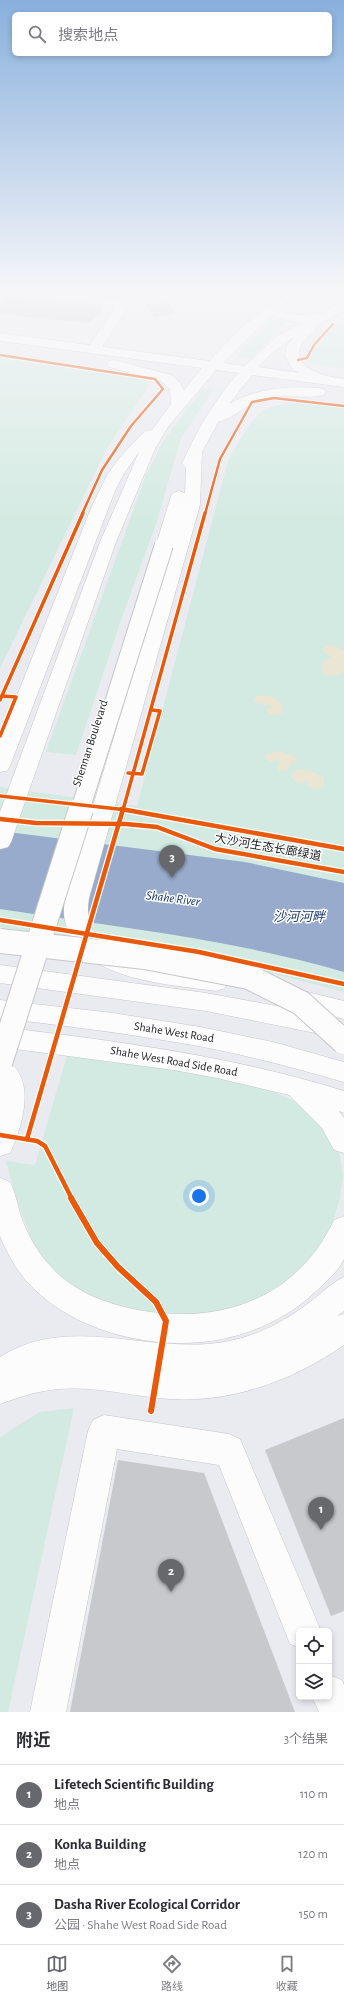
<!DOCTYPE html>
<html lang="zh">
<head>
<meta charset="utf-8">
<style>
	body { margin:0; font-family:"Alegreya Sans","Noto Sans SC",sans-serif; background:#f7f7f7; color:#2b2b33 }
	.controls { position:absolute; right:12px; bottom:12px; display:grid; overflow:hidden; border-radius:6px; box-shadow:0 2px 6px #0003 }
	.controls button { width:36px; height:36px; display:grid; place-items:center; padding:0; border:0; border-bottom:1px solid #e1e1e2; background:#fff; color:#2b2b33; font:20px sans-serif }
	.you { position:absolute; left:199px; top:1196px; width:14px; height:14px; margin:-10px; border:3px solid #fff; border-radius:50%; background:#1a73e8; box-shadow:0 0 0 6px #1a73e833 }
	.badge { display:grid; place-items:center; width:26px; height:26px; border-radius:50%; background:#67686c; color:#fff; font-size:13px; font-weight:700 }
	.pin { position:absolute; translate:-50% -33px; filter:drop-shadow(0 1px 2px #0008) }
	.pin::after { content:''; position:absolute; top:21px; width:14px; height:12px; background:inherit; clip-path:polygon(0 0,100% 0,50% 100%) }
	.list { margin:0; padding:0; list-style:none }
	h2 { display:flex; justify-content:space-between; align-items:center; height:52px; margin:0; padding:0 16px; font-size:17px }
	h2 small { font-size:13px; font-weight:400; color:#7c7c81 }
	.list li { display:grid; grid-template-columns:26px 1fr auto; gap:12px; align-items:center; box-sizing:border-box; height:60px; padding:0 16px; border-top:1px solid #e1e1e2 }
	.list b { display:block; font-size:15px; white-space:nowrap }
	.list p { margin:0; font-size:13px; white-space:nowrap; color:#7c7c81 }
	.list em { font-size:13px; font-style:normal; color:#7c7c81 }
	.icon { flex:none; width:22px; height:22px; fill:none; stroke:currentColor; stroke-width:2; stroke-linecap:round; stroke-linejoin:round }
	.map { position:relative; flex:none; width:344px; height:1712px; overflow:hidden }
	.search { position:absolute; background:#fff; box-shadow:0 2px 6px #0003; left:12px; right:12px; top:12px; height:44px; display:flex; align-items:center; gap:10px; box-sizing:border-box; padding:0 14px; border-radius:6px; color:#7c7c81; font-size:15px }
	.sheet { height:232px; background:#fff }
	nav { display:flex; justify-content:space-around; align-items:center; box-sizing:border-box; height:56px; border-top:1px solid #e1e1e2; background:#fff; font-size:11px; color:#7c7c81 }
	nav a { display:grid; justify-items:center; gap:2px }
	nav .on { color:#67686c }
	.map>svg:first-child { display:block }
	.green { fill:#d2eae1 }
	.sand { fill:#ebe6d3 }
	.water { fill:#98abcc }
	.building { fill:#c8c9cd }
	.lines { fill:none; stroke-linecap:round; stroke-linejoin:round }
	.minor-casing { stroke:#c6c6ca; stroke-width:1 }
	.major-casing { stroke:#c6c6ca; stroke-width:1 }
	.minor { fill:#fcfcfd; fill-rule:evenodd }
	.major { fill:#fcfcfd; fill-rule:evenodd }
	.major-bridge-far1-casing { stroke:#c6c6ca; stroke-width:20; stroke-linecap:butt }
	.major-bridge-casing { stroke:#c6c6ca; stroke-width:26; stroke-linecap:butt }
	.major-bridge-far1 { stroke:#fcfcfd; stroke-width:18 }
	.major-bridge { stroke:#fcfcfd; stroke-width:24 }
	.cycleway-far3-casing { stroke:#fff; stroke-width:4 }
	.cycleway-far2-casing { stroke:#fff; stroke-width:5.5 }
	.cycleway-far1-casing { stroke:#fff; stroke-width:7 }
	.cycleway-casing { stroke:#fff; stroke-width:8 }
	.cycleway-far3 { stroke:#e8590c; stroke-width:2.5 }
	.cycleway-far2 { stroke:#e8590c; stroke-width:3.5 }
	.cycleway-far1 { stroke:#e8590c; stroke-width:4.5 }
	.cycleway { stroke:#e8590c; stroke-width:6 }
	.labels { text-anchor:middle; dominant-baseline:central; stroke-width:3; stroke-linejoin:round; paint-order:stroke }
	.street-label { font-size:12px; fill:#212225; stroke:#fff }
	.water-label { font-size:13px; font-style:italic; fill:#183870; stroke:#fff }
</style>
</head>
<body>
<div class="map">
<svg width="344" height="1712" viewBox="0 0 344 1712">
	<rect width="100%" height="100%" fill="#eaebf0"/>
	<g class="green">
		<path d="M276 319 284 321 285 323 250 358 238 357V355L272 321Z"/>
		<path d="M344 322V365L342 369 312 363 304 357C312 335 324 330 344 322Z"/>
		<path d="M0 358 146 380 149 386 107 448 0 668Z"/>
		<path d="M203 388 214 389 181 438 156 524 121 620 76 755 46 752 146 475 164 440Z"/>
		<path d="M290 403H307L344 408V992L263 971 123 945 0 927V787L137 806 228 461C237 446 251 416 266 409 274 405 282 405 290 403Z"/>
		<path d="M68 1052 225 1076 266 1089 297 1102 331 1135 340 1156 343 1176 340 1198 331 1228 310 1259 278 1288 246 1305 211 1318 146 1317 75 1291 48 1268 30 1236 16 1197 6 1161 35 1165Z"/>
		<path d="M74 1408 8 1712H0V1437L40 1412Z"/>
	</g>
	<g class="sand">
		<path d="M334 645 341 650H344V663L342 665 344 666V672L333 676 325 675 322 669 323 661 332 657 323 652 322 649 326 646Z"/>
		<path d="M263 695C272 696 276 698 282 704L283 713 275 715 269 714 266 709 271 707 270 705H264L262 702 258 704 254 701 256 697Z"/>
		<path d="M278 751 295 756 297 761 295 764H290L287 771H278L277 767 280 761 278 760 270 762 265 758 266 755Z"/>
		<path d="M297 770C307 769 315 772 324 778V786L317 790 306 785 308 780 298 784 291 777 292 773Z"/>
	</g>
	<path class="water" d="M0 831 245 862 344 883V972C232 939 115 927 0 909Z"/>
	<g class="building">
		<path d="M6 296 104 307 102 309H104L89 323 0 314V303Z"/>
		<path d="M168 302 176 314 154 317 146 305Z"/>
		<path d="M344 1418V1611L331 1616 265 1450Z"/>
		<path d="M118 1460 204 1473 295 1712H70Z"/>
	</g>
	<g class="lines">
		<defs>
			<g id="minor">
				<path d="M0 289H35L121 299 134 289H148L129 305 99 352H89L87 349 116 306 0 293Z"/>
				<path d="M268 289H282L289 297 287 300H279Z"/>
				<path d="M104 1415 229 1434 240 1439 321 1631H299V1647L290 1644 219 1465 117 1449 66 1712H30L88 1431 93 1420Z"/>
				<path d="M329 1675 342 1680 344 1685V1712H319L312 1697H329Z"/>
			</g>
			<g id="major">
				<path d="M285 289H299L280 308V310L296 315 320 314 344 301V311L315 326 316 328 315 331C310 335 302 341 300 347 292 370 329 377 344 379V387L252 375 229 404C257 388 287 386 319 388L324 389 326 392 324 395C303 400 280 392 259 400 249 404 226 422 219 421L202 452 200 505 89 898C77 966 171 966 216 973L225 976 228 982 225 988 216 991C169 984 78 981 65 921 62 909 66 896 69 885L172 546 170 549 164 550 158 549 156 545 171 496 173 493 179 491 185 493 186 468 182 464C196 431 215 400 238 373L216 370 168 427 155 449 116 542 11 842 8 847 0 849V812L100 542 139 452 123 475 115 491 10 766 7 771 0 772V739L91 508 107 475 120 457 145 431 152 430 171 404 170 389 161 381 109 367 107 364 109 361 114 360 171 375 178 380 184 390 202 368 0 341V333L209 361 237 332ZM271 315 285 320 302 323 277 336 245 366 223 363ZM294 337 287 345 285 356 293 370 299 373 258 367 273 352Z"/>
				<path d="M0 965 206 993 315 1013 340 1021 343 1028 340 1035 331 1038 315 1033 206 1011 0 983Z"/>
				<path d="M291 988 344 1001V1019L282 1004 279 997 282 990Z"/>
				<path d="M0 1000 113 1013 200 1027 273 1042 344 1062V1082C288 1066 232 1051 175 1042 117 1032 59 1025 0 1018Z"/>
				<path d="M0 1027C117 1041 232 1056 344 1091V1113L339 1111 344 1118V1153L334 1150 322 1128 289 1095 217 1078 174 1070 0 1047Z"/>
				<path d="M0 1058C39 1071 23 1126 10 1153L0 1156Z"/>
				<path d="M0 1178 10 1182C15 1192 17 1202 20 1213 27 1235 38 1254 54 1270 76 1293 108 1304 138 1310 220 1325 297 1299 334 1220L344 1216C344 1227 344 1250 344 1259 338 1272 324 1284 314 1293 284 1321 243 1338 202 1342 133 1349 42 1321 9 1255 6 1249 2 1242 0 1236 0 1221 0 1194 0 1178Z"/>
				<path d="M344 1277V1311L337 1316 344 1314V1345C293 1380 233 1403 170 1399 129 1396 85 1383 44 1391 28 1394 14 1399 0 1404V1357C71 1312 153 1357 229 1341 260 1335 285 1321 310 1302 322 1293 331 1283 344 1277Z"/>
			</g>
		</defs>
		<use href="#minor" class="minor-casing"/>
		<use href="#major" class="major-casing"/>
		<use href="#minor" class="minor"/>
		<use href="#major" class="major"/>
		<defs>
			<path id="major-bridge-far1" d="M80 810 164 545"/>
			<g id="major-bridge">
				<path d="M0 941 145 957 249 977 301 1003 344 1042"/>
				<path d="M0 1063 81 809"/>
			</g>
		</defs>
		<use href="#major-bridge-far1" class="major-bridge-far1-casing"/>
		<use href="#major-bridge" class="major-bridge-casing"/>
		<use href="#major-bridge-far1" class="major-bridge-far1"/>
		<use href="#major-bridge" class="major-bridge"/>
		<defs>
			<g id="cycleway-far3">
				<path d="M0 355 155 379 163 389 131 426 102 470 82 514"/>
				<path d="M298 360 307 358 314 345 333 324"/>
				<path d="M205 514 220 459 252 402 274 398 344 406"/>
			</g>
			<g id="cycleway-far2">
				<path d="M0 700 83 513"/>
				<path d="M0 736 16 697 2 696"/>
				<path d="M128 773 142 774 160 711 152 710"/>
				<path d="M0 796 127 810"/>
				<path d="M123 810 205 513"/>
			</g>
			<g id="cycleway-far1">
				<path d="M121 809 344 849"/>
				<path d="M0 819 36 823 126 824 157 827 215 849 344 872"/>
				<path d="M0 920 199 952 344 984"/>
				<path d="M0 1135 37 1141 45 1146 72 1199"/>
				<path d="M27 1139 123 809"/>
			</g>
			<path id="cycleway" d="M71 1198 97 1243 118 1267 156 1302 166 1321 151 1411"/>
		</defs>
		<use href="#cycleway-far3" class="cycleway-far3-casing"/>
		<use href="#cycleway-far2" class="cycleway-far2-casing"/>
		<use href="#cycleway-far1" class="cycleway-far1-casing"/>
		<use href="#cycleway" class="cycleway-casing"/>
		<use href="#cycleway-far3" class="cycleway-far3"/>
		<use href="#cycleway-far2" class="cycleway-far2"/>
		<use href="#cycleway-far1" class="cycleway-far1"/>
		<use href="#cycleway" class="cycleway"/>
	</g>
	<linearGradient id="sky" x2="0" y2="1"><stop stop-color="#88b0dd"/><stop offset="0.55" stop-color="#f6f6f8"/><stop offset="1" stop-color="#f6f6f8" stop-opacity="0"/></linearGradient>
	<rect width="344" height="529" fill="url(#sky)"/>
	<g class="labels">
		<g class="street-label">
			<text transform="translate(90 743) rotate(-72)">Shennan Boulevard</text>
			<text transform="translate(268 847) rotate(10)">大沙河生态长廊绿道</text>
			<text transform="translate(174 1032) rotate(9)">Shahe West Road</text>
			<text transform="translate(174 1061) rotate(10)">Shahe West Road Side Road</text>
		</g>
		<g class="water-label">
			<text transform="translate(173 899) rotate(7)">Shahe River</text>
			<text x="299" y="917">沙河河畔</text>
		</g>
	</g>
</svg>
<div class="controls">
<button><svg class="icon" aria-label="locate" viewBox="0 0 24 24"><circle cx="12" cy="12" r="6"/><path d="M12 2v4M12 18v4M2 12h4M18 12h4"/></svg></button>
<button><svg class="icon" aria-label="layers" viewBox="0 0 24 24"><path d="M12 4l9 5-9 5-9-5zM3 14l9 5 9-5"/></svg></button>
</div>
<div class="you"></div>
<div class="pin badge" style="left:321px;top:1530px">1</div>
<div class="pin badge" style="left:171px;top:1592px">2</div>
<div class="pin badge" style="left:172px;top:878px">3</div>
<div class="search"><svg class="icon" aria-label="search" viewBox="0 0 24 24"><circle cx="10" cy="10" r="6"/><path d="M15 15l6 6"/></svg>搜索地点</div>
</div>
<section class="sheet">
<h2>附近<small>3个结果</small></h2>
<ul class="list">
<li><span class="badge">1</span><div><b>Lifetech Scientific Building</b><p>地点</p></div><em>110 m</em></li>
<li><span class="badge">2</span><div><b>Konka Building</b><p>地点</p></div><em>120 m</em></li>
<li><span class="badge">3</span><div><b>Dasha River Ecological Corridor</b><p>公园 · Shahe West Road Side Road</p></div><em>150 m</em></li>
</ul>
</section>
<nav>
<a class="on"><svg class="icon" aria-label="map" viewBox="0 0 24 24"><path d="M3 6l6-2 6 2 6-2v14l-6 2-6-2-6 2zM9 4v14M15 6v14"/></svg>地图</a>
<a><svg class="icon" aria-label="directions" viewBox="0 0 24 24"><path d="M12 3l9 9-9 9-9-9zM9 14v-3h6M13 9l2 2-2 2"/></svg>路线</a>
<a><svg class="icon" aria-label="saved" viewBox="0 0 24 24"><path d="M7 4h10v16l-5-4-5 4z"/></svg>收藏</a>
</nav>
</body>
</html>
